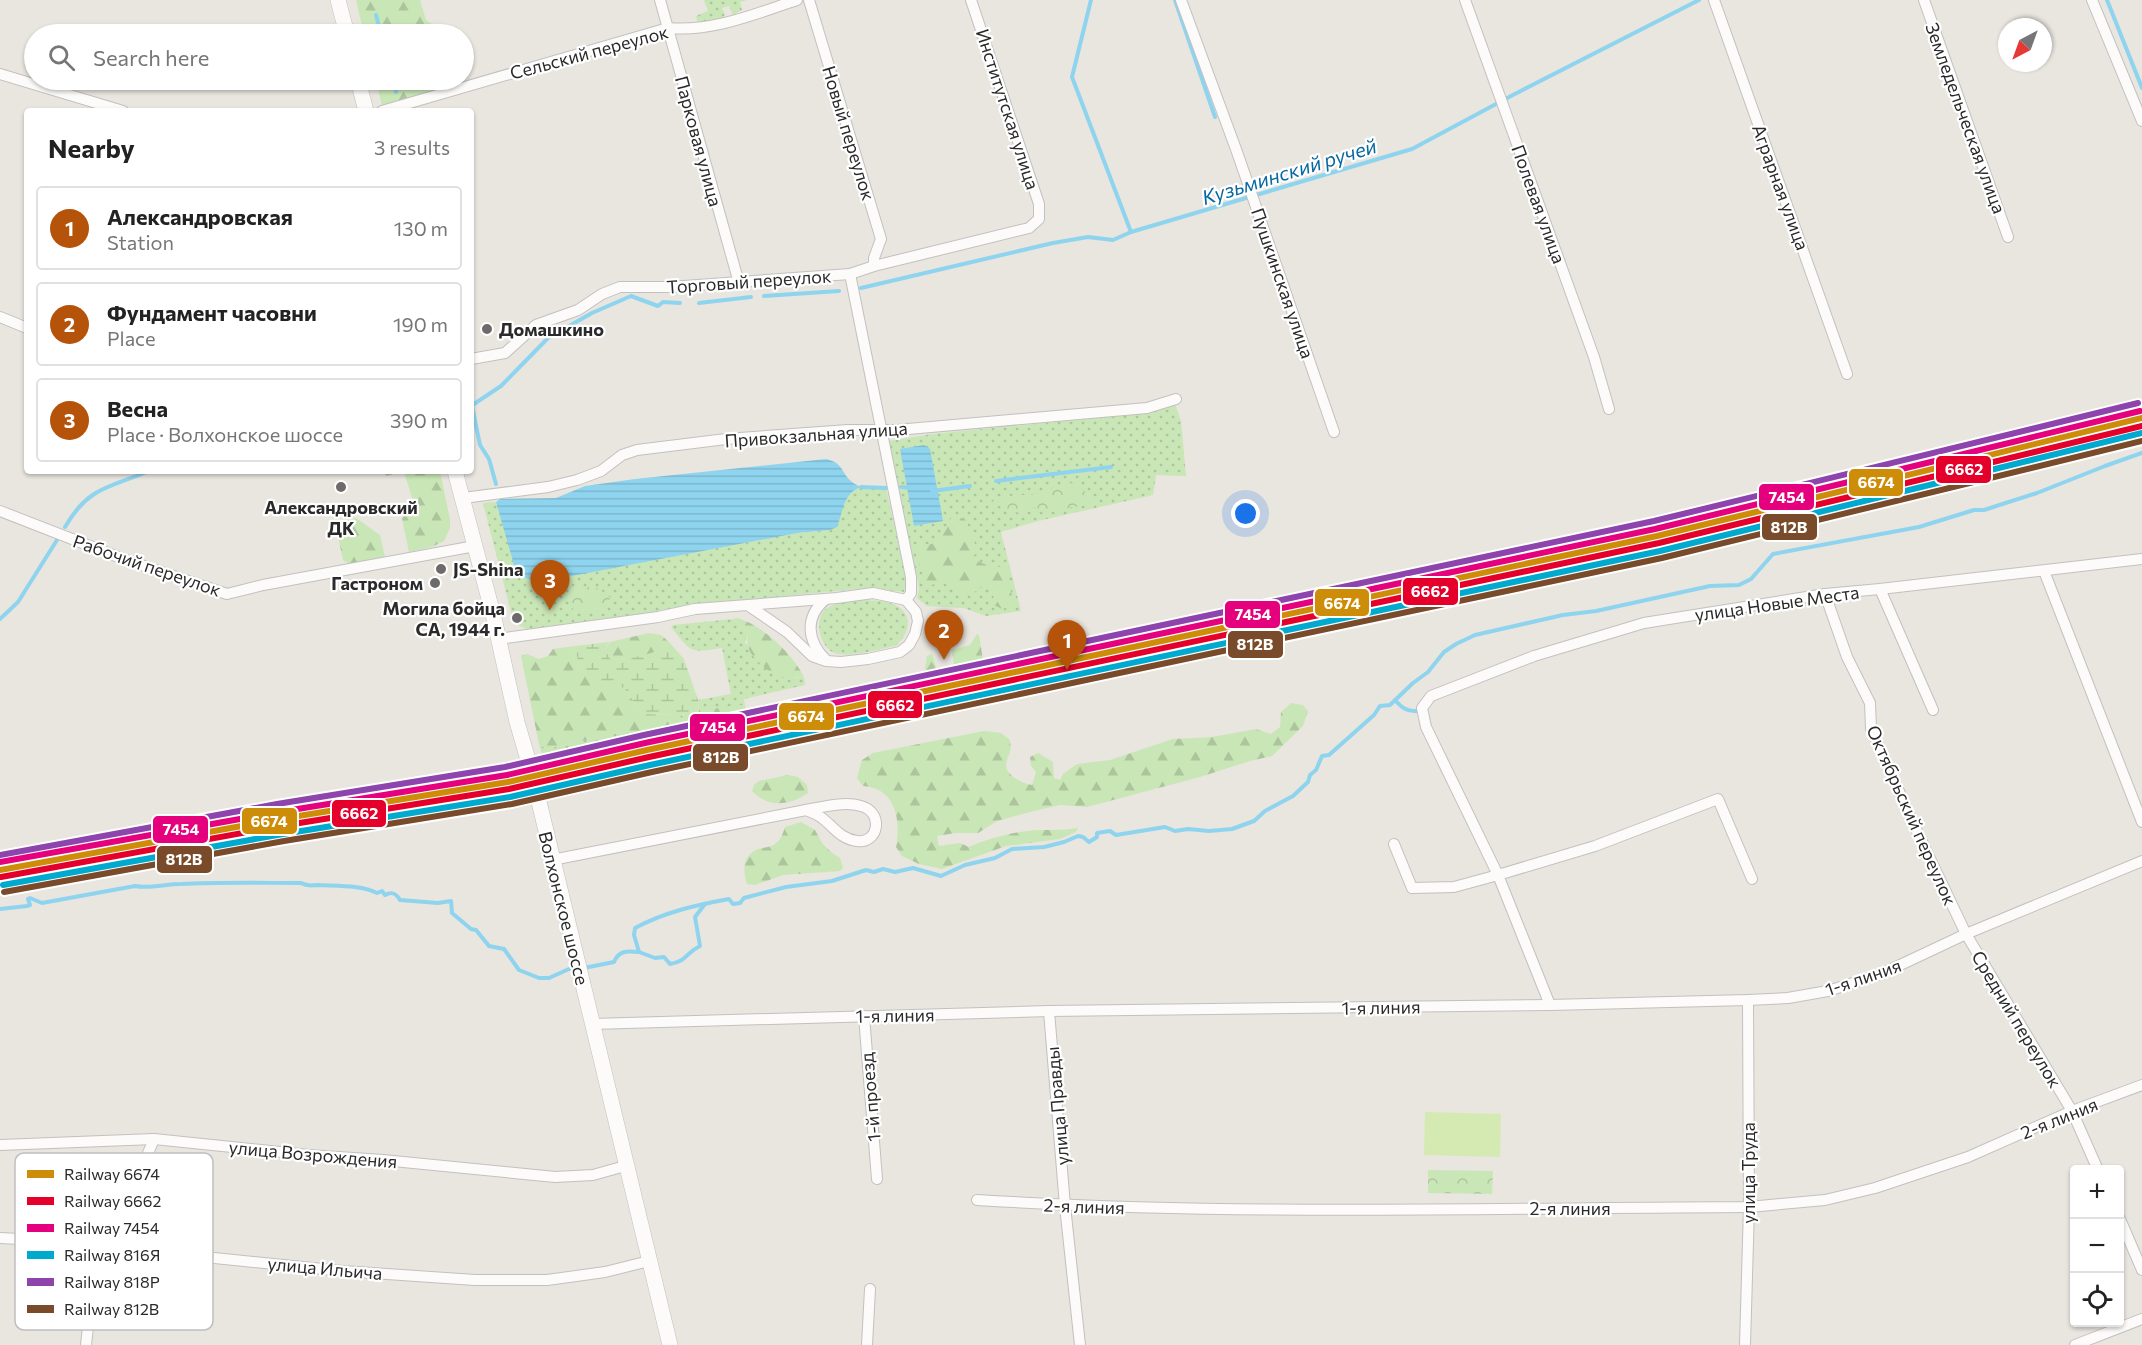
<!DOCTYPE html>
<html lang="en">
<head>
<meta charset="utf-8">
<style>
	body { margin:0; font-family:Commissioner,sans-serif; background:#f6f6f6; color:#222 }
	.controls { position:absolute; right:18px; bottom:18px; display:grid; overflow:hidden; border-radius:6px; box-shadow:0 2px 4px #0004 }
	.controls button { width:54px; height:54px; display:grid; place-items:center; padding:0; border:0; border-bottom:2px solid #e0e0e0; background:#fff; color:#222; font:30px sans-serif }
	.compass { position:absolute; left:1998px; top:18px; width:54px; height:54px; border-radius:50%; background:#fff; box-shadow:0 2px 4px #0004; rotate:221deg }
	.you { position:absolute; left:1246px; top:514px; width:21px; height:21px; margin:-15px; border:4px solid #fff; border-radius:50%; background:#1a73e8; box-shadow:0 0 0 9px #1a73e833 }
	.badge { display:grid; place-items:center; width:39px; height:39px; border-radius:50%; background:#b45309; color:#fff; font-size:20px; font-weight:700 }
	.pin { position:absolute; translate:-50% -50px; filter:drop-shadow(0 2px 3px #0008) }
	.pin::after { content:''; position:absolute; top:32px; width:21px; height:18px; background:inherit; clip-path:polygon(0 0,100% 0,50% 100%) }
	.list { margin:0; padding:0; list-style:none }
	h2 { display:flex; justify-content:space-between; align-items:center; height:78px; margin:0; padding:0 24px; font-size:26px }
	h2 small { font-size:20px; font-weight:400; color:#767676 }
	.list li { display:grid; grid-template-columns:39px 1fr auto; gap:18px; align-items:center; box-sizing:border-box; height:84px; margin:0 12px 12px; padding:0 12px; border:2px solid #e0e0e0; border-radius:6px }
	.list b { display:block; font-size:22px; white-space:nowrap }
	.list p { margin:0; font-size:20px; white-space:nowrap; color:#767676 }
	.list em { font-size:20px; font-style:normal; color:#767676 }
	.icon { flex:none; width:33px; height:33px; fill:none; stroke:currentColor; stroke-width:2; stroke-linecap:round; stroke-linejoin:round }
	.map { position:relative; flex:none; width:2142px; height:1345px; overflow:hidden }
	.search { position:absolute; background:#fff; box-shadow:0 2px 4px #0004; left:24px; top:24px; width:450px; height:66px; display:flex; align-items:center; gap:15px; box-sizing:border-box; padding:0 21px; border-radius:33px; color:#767676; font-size:22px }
	.panel { position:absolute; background:#fff; box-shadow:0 2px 4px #0004; left:24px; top:108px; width:450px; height:366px; border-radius:6px }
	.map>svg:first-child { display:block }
	.grass { fill:url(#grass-dots) }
	.forest { fill:url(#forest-firs) }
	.wetland { fill:url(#wetland-marsh) }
	.park { fill:url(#park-crowns) }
	.pitch { fill:#d5eab3 }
	.water { fill:url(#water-rules) }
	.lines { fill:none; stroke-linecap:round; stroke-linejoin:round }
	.stream { stroke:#8fd4ee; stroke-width:4 }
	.street-casing { stroke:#c2c1c1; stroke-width:12 }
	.secondary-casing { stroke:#c2c1c1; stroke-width:16 }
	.street { stroke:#fcfbfa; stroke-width:10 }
	.secondary { stroke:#fcfbfa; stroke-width:15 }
	.rail { stroke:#dddddf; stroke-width:4 }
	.rail-1-casing { stroke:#fff; stroke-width:10 }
	.rail-2-casing { stroke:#fff; stroke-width:10 }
	.rail-3-casing { stroke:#fff; stroke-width:10 }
	.rail-4-casing { stroke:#fff; stroke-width:10 }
	.rail-5-casing { stroke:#fff; stroke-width:10 }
	.rail-6-casing { stroke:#fff; stroke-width:10 }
	.rail-1 { stroke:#ce8d08; stroke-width:6 }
	.rail-2 { stroke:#e4002b; stroke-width:6 }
	.rail-3 { stroke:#e5007d; stroke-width:6 }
	.rail-4 { stroke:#00a9ce; stroke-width:6 }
	.rail-5 { stroke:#8e44ad; stroke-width:6 }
	.rail-6 { stroke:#7a4b2a; stroke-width:6 }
	.poi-dot { fill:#6d6b69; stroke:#fff; stroke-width:2 }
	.labels { text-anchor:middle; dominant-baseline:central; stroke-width:4.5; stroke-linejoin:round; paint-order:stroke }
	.street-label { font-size:18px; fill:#2a2a2a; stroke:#fff }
	.poi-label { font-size:18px; font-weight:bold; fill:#2a2a2a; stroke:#fff; text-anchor:start }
	.water-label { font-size:20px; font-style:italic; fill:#0668a2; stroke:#fff }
	.key { fill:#fff; stroke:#bfbfbf; stroke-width:1.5 }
	.key-label { font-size:16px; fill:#2a2a2a }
	.line-badge { stroke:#fff; stroke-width:2 }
	.badge-label { font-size:16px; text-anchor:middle; font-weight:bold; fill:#fff }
</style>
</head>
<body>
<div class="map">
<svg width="2142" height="1345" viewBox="0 0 2142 1345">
	<defs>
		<pattern id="grass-dots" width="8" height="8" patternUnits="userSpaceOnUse" patternTransform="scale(1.5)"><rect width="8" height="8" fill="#c9e6b6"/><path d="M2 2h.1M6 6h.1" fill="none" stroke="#adc59d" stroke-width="1.8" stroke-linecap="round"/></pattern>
		<pattern id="forest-firs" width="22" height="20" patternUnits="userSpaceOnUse" patternTransform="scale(1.5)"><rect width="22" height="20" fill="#c9e6b6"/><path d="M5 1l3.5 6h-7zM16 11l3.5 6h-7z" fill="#adc59d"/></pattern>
		<pattern id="wetland-marsh" width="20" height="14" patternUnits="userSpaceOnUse" patternTransform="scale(1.5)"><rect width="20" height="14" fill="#c9e6b6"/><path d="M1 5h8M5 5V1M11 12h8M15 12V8" fill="none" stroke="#adc59d"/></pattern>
		<pattern id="park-crowns" width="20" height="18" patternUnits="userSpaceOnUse" patternTransform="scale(1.5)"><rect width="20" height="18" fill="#c9e6b6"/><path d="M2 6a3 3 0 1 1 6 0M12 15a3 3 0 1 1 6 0" fill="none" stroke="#adc59d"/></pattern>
		<pattern id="water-rules" width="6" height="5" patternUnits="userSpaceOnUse" patternTransform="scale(1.5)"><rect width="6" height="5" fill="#8fd4ee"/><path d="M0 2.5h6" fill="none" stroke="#7cb6cc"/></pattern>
	</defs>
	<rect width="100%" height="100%" fill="#e9e5df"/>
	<g class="grass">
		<path d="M704 0H747L740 2 742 10 733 15 729 6 722 8 725 15 722 19 698 25 696 16 708 11Z"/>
		<path d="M1175 404 1181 421 1186 476 1156 475 1153 495 1038 521 1001 532 1021 611 986 616 964 608 927 606 917 598 919 588 889 441 932 434 1145 413Z"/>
		<path d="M861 487 886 488 907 582 904 592 867 588 703 604 531 631 518 625 513 620 483 503 496 502 506 534 797 533 830 530C837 515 844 493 861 487Z"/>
		<path d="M866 600C873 601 883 600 890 603 913 610 913 632 895 646 880 649 849 658 835 653 819 648 812 615 829 607 840 601 854 601 866 600Z"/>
		<path d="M733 619 748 632 745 643 795 678 804 677 805 685 744 699 745 706 739 705 707 721 711 724 679 731 683 720 679 715 699 712 698 700 731 694 722 648C689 653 692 653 671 627L673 625Z"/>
		<path d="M627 731 654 738 544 763 539 744 546 749Z"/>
	</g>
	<g class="forest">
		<path d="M356 0H420L426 20 435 26 436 34H364Z"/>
		<path d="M376 80H434L432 92 382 106Z"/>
		<path d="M385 471H440L450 520V528L444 541 432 547 409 552 402 519 406 512 415 507 404 472 386 476Z"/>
		<path d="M952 515 966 520 978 552 972 557C982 565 993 567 1006 567L1014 606 1002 609 994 605 993 590 982 587 970 595C965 594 959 593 955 590 947 585 942 580 932 585L924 578 916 555 921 545 932 544 938 535 946 530Z"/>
		<path d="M356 518 380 535 385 557 349 564 343 560 335 522Z"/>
		<path d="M738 618C763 626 792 653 804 677L777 678C761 663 743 655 748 632L733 619Z"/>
		<path d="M649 633 661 635 669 642C655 658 630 657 611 660L605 650 610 642Z"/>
		<path d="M977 634 979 635 984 666 932 679 924 677 927 656 932 654 937 670 954 667 952 650 970 645Z"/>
		<path d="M575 646 580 670 593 680 624 688 643 714 679 715 683 720 679 731 654 738 627 731 546 749 539 744 521 656 527 654 539 659 548 656 553 649Z"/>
		<path d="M1291 703 1303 705 1308 711 1303 726 1272 756 1250 761 1200 777 1087 807 1060 805 1034 811 997 821 978 833H955L937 836 939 846 960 843 969 847C990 838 1016 831 1039 830 1053 830 1065 830 1078 828L1076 832 1060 839 1006 846 942 869 919 864 902 856 896 847C901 820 896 788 863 786L857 778 862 760 873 753 984 731 1001 733 1010 740C1012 755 1008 753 1006 764 1005 775 1023 784 1032 785L1036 772 1031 766 1030 757 1038 753 1053 762 1054 778 1060 780 1063 774 1077 764 1110 760 1173 739 1212 737 1256 729 1271 734 1280 727 1281 712Z"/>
		<path d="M739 705 745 706 747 712 745 717 711 724 707 721 705 714 711 709Z"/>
		<path d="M788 775 798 777 807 785 808 793C789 806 768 808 752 791L754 785 759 781Z"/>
		<path d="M801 822 815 830 822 843 831 852 840 858 843 868 840 871 783 875 755 885 747 884C743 871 742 857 756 850 762 847 770 848 775 844 781 840 783 833 785 827Z"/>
	</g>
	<path class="wetland" d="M609 642 605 650 611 660C630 657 655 657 669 642L684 659 698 700 699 712 679 715 643 714 624 688 593 681 580 671 575 646Z"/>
	<g class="park">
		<path d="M1071 483 1097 499 1082 506 1043 511 1028 505 1022 512 1011 513 992 502 997 497 1048 493 1055 485Z"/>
		<path d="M592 587 599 589 611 598 599 610 573 611 570 588Z"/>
		<path d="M1428 1170 1493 1171 1492 1194 1428 1193Z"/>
	</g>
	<path class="pitch" d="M1425 1112 1501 1114 1500 1157 1424 1155Z"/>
	<g class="water">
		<path d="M924 445 930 449 943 521 914 526 900 449Z"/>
		<path d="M826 459C848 464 838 477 861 487 843 493 843 512 837 527L830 530 797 533 556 579 534 580 521 577 514 565 496 502 500 499 556 498 585 486 635 479Z"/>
	</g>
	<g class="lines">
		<g class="stream">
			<path d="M1091 0 1072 77 1131 232"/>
			<path d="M1175 0 1215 117"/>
			<path d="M2107 0 2142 88"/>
			<path d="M376 15 381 34"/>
			<path d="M393 80 396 92"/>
			<path d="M861 288 1053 243 1088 237 1113 240 1131 232 1412 149 1511 96 1699 0"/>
			<path d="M764 296 839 291"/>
			<path d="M699 303 751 297"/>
			<path d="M471 406 501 386 548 338 592 313 631 296 658 306 663 302 680 303"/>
			<path d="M472 406 480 445 489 459 496 484"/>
			<path d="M996 481 1111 467"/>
			<path d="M861 487 886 488"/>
			<path d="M901 487 910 488"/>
			<path d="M932 491 970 486"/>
			<path d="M65 527C89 486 109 488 149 471"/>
			<path d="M0 619 18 602 57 540"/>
			<path d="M1395 700C1401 707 1407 712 1417 711"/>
			<path d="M0 909 27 906 30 905 28 899 30 898 42 903 135 886C149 889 166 884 181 884 221 882 261 883 301 883 308 887 312 885 319 885 337 886 362 885 377 893L382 891 385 895C392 891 396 893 400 900L438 903 451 901 452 913 471 929 476 930 489 946 504 949 519 970 539 978H549L569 969H576"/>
			<path d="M639 952 655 958 664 957 670 964C688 961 685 953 700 946L695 917 705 904"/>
			<path d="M584 968 614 962C619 950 627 951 639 952L634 935 635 928C665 912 696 905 729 899L733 904 740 903 744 898 786 887 832 881 866 870 874 872 883 869 895 872 913 868 941 876 965 865 995 858 1012 849 1044 847 1064 842 1078 836 1083 837 1089 842 1097 837V833L1110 831 1116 835 1165 827 1175 831 1188 829 1209 831 1232 829 1254 821 1265 811 1293 796 1308 782 1310 775 1316 770 1322 756 1329 755 1374 715 1380 706 1390 705 1413 683 1428 672 1444 652 1456 644 1475 635 1563 615 1596 611 1710 586 1739 585 1751 579 1773 554 1919 527 1974 510H1984L2037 493 2105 466 2142 453"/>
		</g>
		<defs>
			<g id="street">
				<path d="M660 0 739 283"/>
				<path d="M809 0 881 239 874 258V266"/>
				<path d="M1181 0 1237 152 1334 432"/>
				<path d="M1465 0 1594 357 1609 409"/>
				<path d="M1714 0 1847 374"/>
				<path d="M1924 0 2008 237"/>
				<path d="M2092 0 2142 121"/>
				<path d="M0 74 123 111"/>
				<path d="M382 111 668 28C713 32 755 14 797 0"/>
				<path d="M850 274 911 577V593L906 600"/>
				<path d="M0 317 27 328"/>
				<path d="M471 359 505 353 536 325 578 310 602 294 620 287H670L850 274 874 266 1029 228 1039 219V204L971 0"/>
				<path d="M463 498 548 487 577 480 601 471 622 455 637 450 726 439 848 430H897L1147 408 1176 399"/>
				<path d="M0 511 126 560 227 594 263 585 475 546"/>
				<path d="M2044 571 2142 822"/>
				<path d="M1880 589 1933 710"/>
				<path d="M1825 594 1847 657 1870 703 1871 728 1913 823 1966 934 2072 1111 2098 1170"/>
				<path d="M826 599C804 617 807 641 826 660"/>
				<path d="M498 639 658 617 695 609 837 598 873 593 906 600 916 612 918 621 915 634 909 645 900 652 868 659 841 662 826 661 812 656 787 632 749 606"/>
				<path d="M1394 844 1412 888 1454 887 1498 875 1595 846 1718 799 1752 879"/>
				<path d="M552 860 806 810C823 807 844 801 861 806 884 812 879 844 857 841 839 839 832 824 819 816 815 813 810 812 806 810"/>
				<path d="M1550 1005 1498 875 1426 727 1422 708 1431 696 1534 656 1644 623 1825 594 1880 589 2142 559"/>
				<path d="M1049 1011 1065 1206 1080 1345"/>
				<path d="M864 1016 877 1179"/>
				<path d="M592 1024 1049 1011 1550 1005 1748 1000 1788 998 1828 991 1881 974 1966 934 2142 861"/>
				<path d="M0 1145 154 1139 309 1155 383 1160 555 1177 593 1175 625 1166"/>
				<path d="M977 1200C1234 1216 1492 1208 1749 1207L1825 1200 1875 1188 1968 1157 2072 1111 2142 1085"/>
				<path d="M2120 1219 2142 1270"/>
				<path d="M0 1238 97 1243 116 1248 343 1271 475 1280H547L605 1272 649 1261"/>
				<path d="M116 1248 135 1184 154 1139"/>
				<path d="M86 1345 97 1243"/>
				<path d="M867 1345 870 1289"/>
				<path d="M1745 1345 1749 1207 1748 1000"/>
				<path d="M2075 1345 2142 1319"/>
			</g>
			<g id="secondary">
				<path d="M338 0 347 34"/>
				<path d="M358 80 366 111"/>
				<path d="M455 471 493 614 517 722 533 777 670 1345"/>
			</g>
		</defs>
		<use href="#street" class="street-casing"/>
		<use href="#secondary" class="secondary-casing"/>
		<use href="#street" class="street"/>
		<use href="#secondary" class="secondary"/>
		<path class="rail" d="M0 857 282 809 508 782"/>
		<defs>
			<path id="rail-1" d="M0 870 280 819 508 782 647 750 1657 536 2142 418"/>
			<path id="rail-2" d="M1 877 281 826 509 789 649 757 1659 543 2142 426"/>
			<path id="rail-3" d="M0 862 279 812 507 775 645 743 1655 529 2140 411"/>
			<path id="rail-4" d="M3 885 283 834 510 797 650 765 1660 551 2142 433"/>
			<path id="rail-5" d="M0 855 277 804 505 767 644 735 1654 521 2138 403"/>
			<path id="rail-6" d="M4 892 284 841 512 804 652 772 1662 558 2142 441"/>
		</defs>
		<use href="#rail-1" class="rail-1-casing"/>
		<use href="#rail-2" class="rail-2-casing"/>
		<use href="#rail-3" class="rail-3-casing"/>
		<use href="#rail-4" class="rail-4-casing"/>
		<use href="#rail-5" class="rail-5-casing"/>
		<use href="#rail-6" class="rail-6-casing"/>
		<use href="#rail-1" class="rail-1"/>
		<use href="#rail-2" class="rail-2"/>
		<use href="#rail-3" class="rail-3"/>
		<use href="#rail-4" class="rail-4"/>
		<use href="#rail-5" class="rail-5"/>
		<use href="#rail-6" class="rail-6"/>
	</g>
	<g class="poi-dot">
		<circle cx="487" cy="329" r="6"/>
		<circle cx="341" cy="487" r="6"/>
		<circle cx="441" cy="569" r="6"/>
		<circle cx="435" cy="583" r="6"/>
		<circle cx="517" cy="618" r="6"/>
	</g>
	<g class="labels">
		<g class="street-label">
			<text transform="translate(589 52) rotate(-15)">Сельский переулок</text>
			<text transform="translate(1008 109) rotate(72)">Институтская улица</text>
			<text transform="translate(1966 118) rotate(70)">Земледельческая улица</text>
			<text transform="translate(849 133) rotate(73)">Новый переулок</text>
			<text transform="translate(699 141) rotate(75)">Парковая улица</text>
			<text transform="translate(1781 187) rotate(70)">Аграрная улица</text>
			<text transform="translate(1539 204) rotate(70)">Полевая улица</text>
			<text transform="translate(749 281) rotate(-4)">Торговый переулок</text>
			<text transform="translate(1283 283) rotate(71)">Пушкинская улица</text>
			<text transform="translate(816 434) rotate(-4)">Привокзальная улица</text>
			<text transform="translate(147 565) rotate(19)">Рабочий переулок</text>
			<text transform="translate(1777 603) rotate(-8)">улица Новые Места</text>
			<text transform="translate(1912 815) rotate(66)">Октябрьский переулок</text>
			<text transform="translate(564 908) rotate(76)">Волхонское шоссе</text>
			<text transform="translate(1863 977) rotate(-19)">1-я линия</text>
			<text transform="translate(1381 1007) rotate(-1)">1-я линия</text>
			<text transform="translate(895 1015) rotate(-1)">1-я линия</text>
			<text transform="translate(2017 1019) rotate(59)">Средний переулок</text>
			<text transform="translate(870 1097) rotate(-95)">1-й проезд</text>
			<text transform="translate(1057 1106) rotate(-95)">улица Правды</text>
			<text transform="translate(2059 1118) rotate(-22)">2-я линия</text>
			<text transform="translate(313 1154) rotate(5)">улица Возрождения</text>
			<text transform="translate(1748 1173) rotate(-90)">улица Труда</text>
			<text transform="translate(1084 1206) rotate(2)">2-я линия</text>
			<text x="1570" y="1208">2-я линия</text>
			<text transform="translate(325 1268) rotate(5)">улица Ильича</text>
		</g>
		<g class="poi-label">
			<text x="499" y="329">Домашкино</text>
			<text x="341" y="507" text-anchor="middle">Александровский<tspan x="341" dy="21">ДК</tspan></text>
			<text x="453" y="569">JS-Shina</text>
			<text x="423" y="583" text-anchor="end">Гастроном</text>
			<text x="505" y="608" text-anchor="end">Могила бойца<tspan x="505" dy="21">СА, 1944 г.</tspan></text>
		</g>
		<g class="water-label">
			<text transform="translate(1289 171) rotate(-17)">Кузьминский ручей</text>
		</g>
	</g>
	<rect x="15" y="1153" width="198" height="177" rx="9" class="key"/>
	<rect x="27" y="1170" width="27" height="8" fill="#ce8d08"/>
	<rect x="27" y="1197" width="27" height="8" fill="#e4002b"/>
	<rect x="27" y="1224" width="27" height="8" fill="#e5007d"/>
	<rect x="27" y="1251" width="27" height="8" fill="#00a9ce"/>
	<rect x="27" y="1278" width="27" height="8" fill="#8e44ad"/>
	<rect x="27" y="1305" width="27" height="8" fill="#7a4b2a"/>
	<g class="key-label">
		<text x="64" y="1180">Railway 6674</text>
		<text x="64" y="1207">Railway 6662</text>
		<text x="64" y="1234">Railway 7454</text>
		<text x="64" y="1261">Railway 816Я</text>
		<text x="64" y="1288">Railway 818Р</text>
		<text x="64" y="1315">Railway 812В</text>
	</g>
	<g class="line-badge">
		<rect x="1935" y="455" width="57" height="29" rx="6" fill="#e4002b"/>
		<rect x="1848" y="468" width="56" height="29" rx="6" fill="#ce8d08"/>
		<rect x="1758" y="483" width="57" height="28" rx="6" fill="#e5007d"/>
		<rect x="1761" y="513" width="57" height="28" rx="6" fill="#7a4b2a"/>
		<rect x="1402" y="577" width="57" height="29" rx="6" fill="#e4002b"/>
		<rect x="1314" y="588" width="56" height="29" rx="6" fill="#ce8d08"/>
		<rect x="1224" y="600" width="57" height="29" rx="6" fill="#e5007d"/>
		<rect x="1227" y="630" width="57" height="29" rx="6" fill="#7a4b2a"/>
		<rect x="867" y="690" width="56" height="29" rx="6" fill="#e4002b"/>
		<rect x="778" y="702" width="57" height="29" rx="6" fill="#ce8d08"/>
		<rect x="689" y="713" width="57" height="29" rx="6" fill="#e5007d"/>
		<rect x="692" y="743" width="57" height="29" rx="6" fill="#7a4b2a"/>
		<rect x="331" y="799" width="56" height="29" rx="6" fill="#e4002b"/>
		<rect x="241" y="807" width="57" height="28" rx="6" fill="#ce8d08"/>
		<rect x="152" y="815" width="57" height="29" rx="6" fill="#e5007d"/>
		<rect x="156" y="845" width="57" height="29" rx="6" fill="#7a4b2a"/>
	</g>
	<g class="badge-label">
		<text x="1964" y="475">6662</text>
		<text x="1876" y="488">6674</text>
		<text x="1787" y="503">7454</text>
		<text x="1789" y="533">812В</text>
		<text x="1430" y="597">6662</text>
		<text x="1342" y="609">6674</text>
		<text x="1253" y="620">7454</text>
		<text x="1255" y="650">812В</text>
		<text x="895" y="711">6662</text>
		<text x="806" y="722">6674</text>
		<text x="718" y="733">7454</text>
		<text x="721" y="763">812В</text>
		<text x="359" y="819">6662</text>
		<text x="269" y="827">6674</text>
		<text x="181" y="835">7454</text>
		<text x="184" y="865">812В</text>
	</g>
</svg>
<div class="controls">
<button>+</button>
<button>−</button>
<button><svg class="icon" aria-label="locate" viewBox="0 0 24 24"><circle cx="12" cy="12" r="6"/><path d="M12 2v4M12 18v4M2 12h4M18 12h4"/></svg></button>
</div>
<svg class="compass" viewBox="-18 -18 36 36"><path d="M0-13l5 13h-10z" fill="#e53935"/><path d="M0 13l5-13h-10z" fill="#767676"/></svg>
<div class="you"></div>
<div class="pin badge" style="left:1067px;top:670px">1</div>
<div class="pin badge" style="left:944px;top:660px">2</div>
<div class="pin badge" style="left:550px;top:610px">3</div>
<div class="search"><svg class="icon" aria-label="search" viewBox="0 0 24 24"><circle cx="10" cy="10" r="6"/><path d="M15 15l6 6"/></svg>Search here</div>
<section class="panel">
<h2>Nearby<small>3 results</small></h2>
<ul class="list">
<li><span class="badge">1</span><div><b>Александровская</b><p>Station</p></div><em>130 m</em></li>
<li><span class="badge">2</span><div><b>Фундамент часовни</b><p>Place</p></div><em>190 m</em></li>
<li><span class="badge">3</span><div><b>Весна</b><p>Place · Волхонское шоссе</p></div><em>390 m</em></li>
</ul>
</section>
</div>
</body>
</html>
